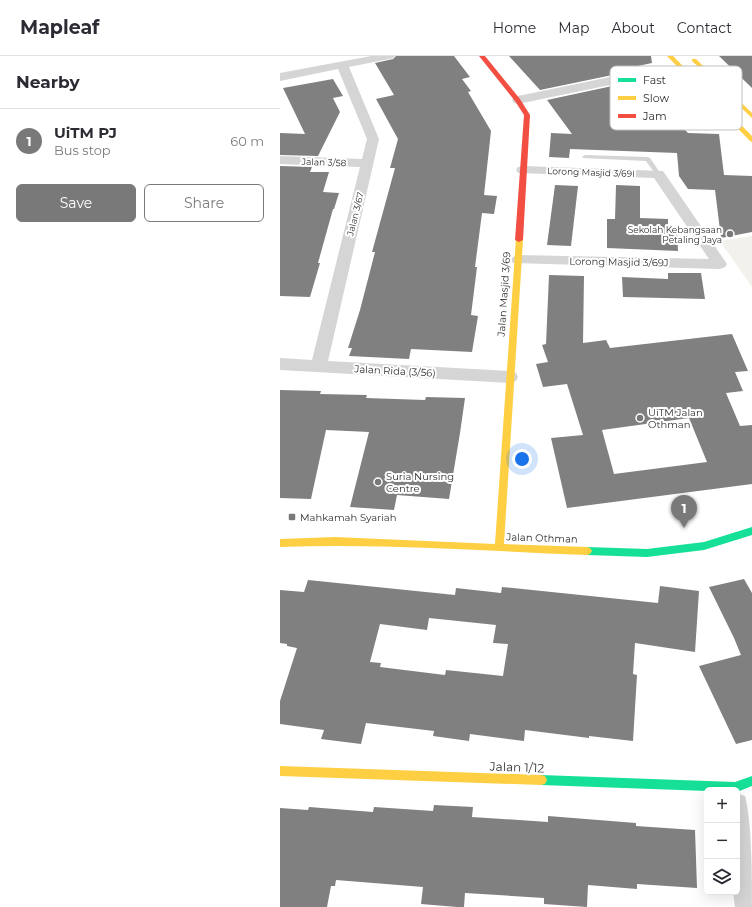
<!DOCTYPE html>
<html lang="en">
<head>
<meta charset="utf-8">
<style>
	body { margin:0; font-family:Montserrat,sans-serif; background:#f2f2f3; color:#2b2b33 }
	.controls { position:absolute; right:12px; bottom:12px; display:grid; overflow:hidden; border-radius:6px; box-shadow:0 4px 16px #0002 }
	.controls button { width:36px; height:36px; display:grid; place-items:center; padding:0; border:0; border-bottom:1px solid #e1e1e2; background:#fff; color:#2b2b33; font:20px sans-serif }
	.you { position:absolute; left:242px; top:403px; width:14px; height:14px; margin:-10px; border:3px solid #fff; border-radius:50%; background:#1a73e8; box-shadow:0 0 0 6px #1a73e833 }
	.badge { display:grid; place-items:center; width:26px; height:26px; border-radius:50%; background:#797979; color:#fff; font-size:13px; font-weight:700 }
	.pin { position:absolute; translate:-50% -33px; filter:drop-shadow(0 1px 2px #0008) }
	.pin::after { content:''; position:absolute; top:21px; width:14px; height:12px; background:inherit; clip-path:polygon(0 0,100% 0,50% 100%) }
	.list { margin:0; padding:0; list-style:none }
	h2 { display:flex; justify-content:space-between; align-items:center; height:52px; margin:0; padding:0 16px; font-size:17px }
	h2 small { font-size:13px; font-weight:400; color:#7c7c81 }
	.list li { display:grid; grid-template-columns:26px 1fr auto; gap:12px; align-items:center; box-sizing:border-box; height:64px; padding:0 16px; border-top:1px solid #e1e1e2 }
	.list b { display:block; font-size:15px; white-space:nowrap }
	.list p { margin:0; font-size:13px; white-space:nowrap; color:#7c7c81 }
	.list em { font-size:13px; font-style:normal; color:#7c7c81 }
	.actions { display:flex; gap:8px; padding:12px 16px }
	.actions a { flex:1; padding:9px 0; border:1px solid #797979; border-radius:6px; text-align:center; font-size:14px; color:#797979 }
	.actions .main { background:#797979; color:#fff }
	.icon { flex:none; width:22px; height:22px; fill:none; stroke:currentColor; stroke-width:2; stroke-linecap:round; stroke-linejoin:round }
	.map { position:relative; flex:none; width:472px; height:851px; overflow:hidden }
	header { display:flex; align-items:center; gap:24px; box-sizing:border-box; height:56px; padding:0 20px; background:#fff; border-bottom:1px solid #e1e1e2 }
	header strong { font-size:19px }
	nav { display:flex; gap:22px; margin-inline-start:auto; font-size:14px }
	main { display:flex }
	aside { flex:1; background:#fff }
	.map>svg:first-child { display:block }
	.green { fill:#f2f1eb }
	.building { fill:#808080; fill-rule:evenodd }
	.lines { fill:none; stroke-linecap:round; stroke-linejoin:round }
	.lane { fill:#d5d5d5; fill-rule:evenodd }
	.street { fill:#d5d5d5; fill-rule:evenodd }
	.fast { fill:#16e098; fill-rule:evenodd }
	.slow { fill:#ffcf43; fill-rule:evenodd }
	.jam { fill:#f24e42; fill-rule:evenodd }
	.poi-dot { fill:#797979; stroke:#fff; stroke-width:1.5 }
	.labels { text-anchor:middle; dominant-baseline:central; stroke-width:4; stroke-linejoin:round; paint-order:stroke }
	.far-street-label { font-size:9px; fill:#313131; stroke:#fff }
	.far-poi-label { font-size:9px; fill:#313131; stroke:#fff; text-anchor:end }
	.street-label { font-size:10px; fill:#313131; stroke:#fff }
	.poi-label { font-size:10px; fill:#313131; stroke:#fff; text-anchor:start }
	.near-street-label { font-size:12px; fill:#313131; stroke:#fff }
	.key { fill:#fff; stroke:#c1c1c1; stroke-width:1 }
	.key-label { font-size:11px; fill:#313131 }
</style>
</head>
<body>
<header>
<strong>Mapleaf</strong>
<nav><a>Home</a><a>Map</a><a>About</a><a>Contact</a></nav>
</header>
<main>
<aside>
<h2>Nearby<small></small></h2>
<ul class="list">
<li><span class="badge">1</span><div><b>UiTM PJ</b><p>Bus stop</p></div><em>60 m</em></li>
</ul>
<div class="actions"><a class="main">Save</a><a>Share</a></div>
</aside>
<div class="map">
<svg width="472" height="851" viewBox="0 0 472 851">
	<rect width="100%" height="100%" fill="#fff"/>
	<path class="green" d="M472 180V231L440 185Z"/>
	<g class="building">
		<path d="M116 0H174L190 21 182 23 191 35 188 36 211 75 204 139 217 140 214 158 202 157 195 211H197L191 259 198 260 192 296 131 293 129 303 69 300 72 292H68L80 254 95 196H92L115 112H110L118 83 96 43 114 39 95 7 113 3Z"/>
		<path d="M229 0H371L372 7 339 14 342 17 260 34Z"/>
		<path d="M439 0H472V32Z"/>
		<path d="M53 23 63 40 53 42 60 56 38 100 0 99V77L25 78 3 32Z"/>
		<path d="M351 26 371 48 378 46 408 77 439 78 444 119 472 120V176L441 182 435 134 408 133 399 120 397 97 290 93 289 102 269 101 271 77 292 78 267 44Z"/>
		<path d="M0 110 32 111 30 116H49L43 136 59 137 54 153H53L38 207H40L30 241 0 240Z"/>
		<path d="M275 129 298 130 291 190 267 189Z"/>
		<path d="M336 129 360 130V162L388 163V174L397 175 398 195 327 192V163H335Z"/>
		<path d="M388 217H421L425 243 343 241 342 221 388 223Z"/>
		<path d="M269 219 304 220 303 287 326 284 330 292 452 278 468 315 455 316 463 335 446 337 460 370 472 369V428L287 452 271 382 303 379 287 328 263 331 256 308 268 306 262 289 266 288ZM409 362 427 406 334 418 322 374Z"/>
		<path d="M0 334 41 335 40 338 87 339 86 342 145 344 146 341 185 342 180 377 169 443 117 439 114 454 70 451 89 376 46 374 31 443 0 442Z"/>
		<path d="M464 523 472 537V684L456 688 419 610 461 599 454 582 429 531Z"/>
		<path d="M28 524 175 539 176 532 221 537 222 531 378 547 380 530 419 535 415 596 355 587 353 618 357 619 353 685 309 680V682L245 674 244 685 190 678 189 685 153 680 154 675 86 667 81 688 41 683 44 674 0 668V645L17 592 7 590V588L0 587V534L24 536ZM149 562 216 569 213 587 228 588 223 620 166 614 165 619 100 611 101 607 90 606 100 568 147 574Z"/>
		<path d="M154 749 193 751 192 761 268 766V760L356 767V770L415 774 417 832 357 828V833L308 829 307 851 264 848V842L185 837 184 851H177L141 848 143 831 56 824 55 830H51L47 851H0V752L28 754 29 751 93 756 94 751 153 755Z"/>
	</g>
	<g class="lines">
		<path class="lane" d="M305 99 368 101 370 102 381 118 380 119H376L366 105 303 102 302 101Z"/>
		<g class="street">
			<path d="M91 0H115L113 2 109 3 69 11 99 83 48 305 230 315 236 317 238 321 236 325 230 327 0 314V302L32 304 80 111 0 108V100L82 103 87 83 58 13 0 25V17Z"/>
			<path d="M374 12 378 13 380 16 378 19 238 48 234 47 232 44 234 41 238 40Z"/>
			<path d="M243 110 383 115 447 208 445 211 440 213 233 207 231 204 233 201 238 199 429 203 374 122 238 117 236 114 238 111Z"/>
			<path d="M457 737 465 740C472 766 472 821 472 851H455L453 836H457Z"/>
		</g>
		<g class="fast">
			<path d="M472 471V479L424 494 367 501 307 499 304 498 302 495 304 492 307 491 367 493 424 486Z"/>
			<path d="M261 719 455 726 472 720V730L457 736V734H427V735L261 729 257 728 255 724 257 720Z"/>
		</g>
		<g class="slow">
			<path d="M387 0H393L472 80V86L470 85Z"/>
			<path d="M412 3H416L472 57V62L412 5Z"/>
			<path d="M236 182H242L243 184 224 488 307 491 310 492 312 495 310 498 307 499C205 495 102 487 0 491V483L55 481 215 488Z"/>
			<path d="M0 710 261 719 265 720 267 724 265 728 261 729 0 720Z"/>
		</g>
		<path class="jam" d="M199 0H205L240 43 250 59 243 184 239 186 235 184 244 59 235 45Z"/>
	</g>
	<g class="poi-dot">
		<circle cx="450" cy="178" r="4"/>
		<circle cx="360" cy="362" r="4"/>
		<circle cx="98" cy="426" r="4"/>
		<rect x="8" y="457" width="8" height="8" rx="2"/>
	</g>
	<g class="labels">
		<g class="far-street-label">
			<text transform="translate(44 106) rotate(2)">Jalan 3/58</text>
			<text transform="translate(311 116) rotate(2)">Lorong Masjid 3/69I</text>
			<text transform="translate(75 158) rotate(-76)">Jalan 3/67</text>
		</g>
		<g class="far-poi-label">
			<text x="442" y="173">Sekolah Kebangsaan<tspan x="442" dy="10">Petaling Jaya</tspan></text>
		</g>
		<g class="street-label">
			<text transform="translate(339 206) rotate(1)">Lorong Masjid 3/69J</text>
			<text transform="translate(224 238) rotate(-86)">Jalan Masjid 3/69</text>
			<text transform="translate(115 315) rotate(3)">Jalan Rida (3/56)</text>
			<text transform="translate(262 482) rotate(2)">Jalan Othman</text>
		</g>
		<g class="poi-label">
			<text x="368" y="356">UiTM Jalan<tspan x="368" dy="12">Othman</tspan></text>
			<text x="106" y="420">Suria Nursing<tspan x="106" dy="12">Centre</tspan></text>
			<text x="20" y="461">Mahkamah Syariah</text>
		</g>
		<g class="near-street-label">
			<text transform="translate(237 711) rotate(2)">Jalan 1/12</text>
		</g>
	</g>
	<rect x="330" y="10" width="132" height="64" rx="6" class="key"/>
	<rect x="338" y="22" width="18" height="4" fill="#16e098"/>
	<rect x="338" y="40" width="18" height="4" fill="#ffcf43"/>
	<rect x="338" y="58" width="18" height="4" fill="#f24e42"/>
	<g class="key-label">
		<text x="363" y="28">Fast</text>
		<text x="363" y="46">Slow</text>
		<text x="363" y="64">Jam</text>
	</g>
</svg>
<div class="controls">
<button>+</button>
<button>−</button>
<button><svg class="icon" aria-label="layers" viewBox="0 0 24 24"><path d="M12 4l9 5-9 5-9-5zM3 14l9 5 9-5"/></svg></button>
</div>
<div class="you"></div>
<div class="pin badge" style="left:404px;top:472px">1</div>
</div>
</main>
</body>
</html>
